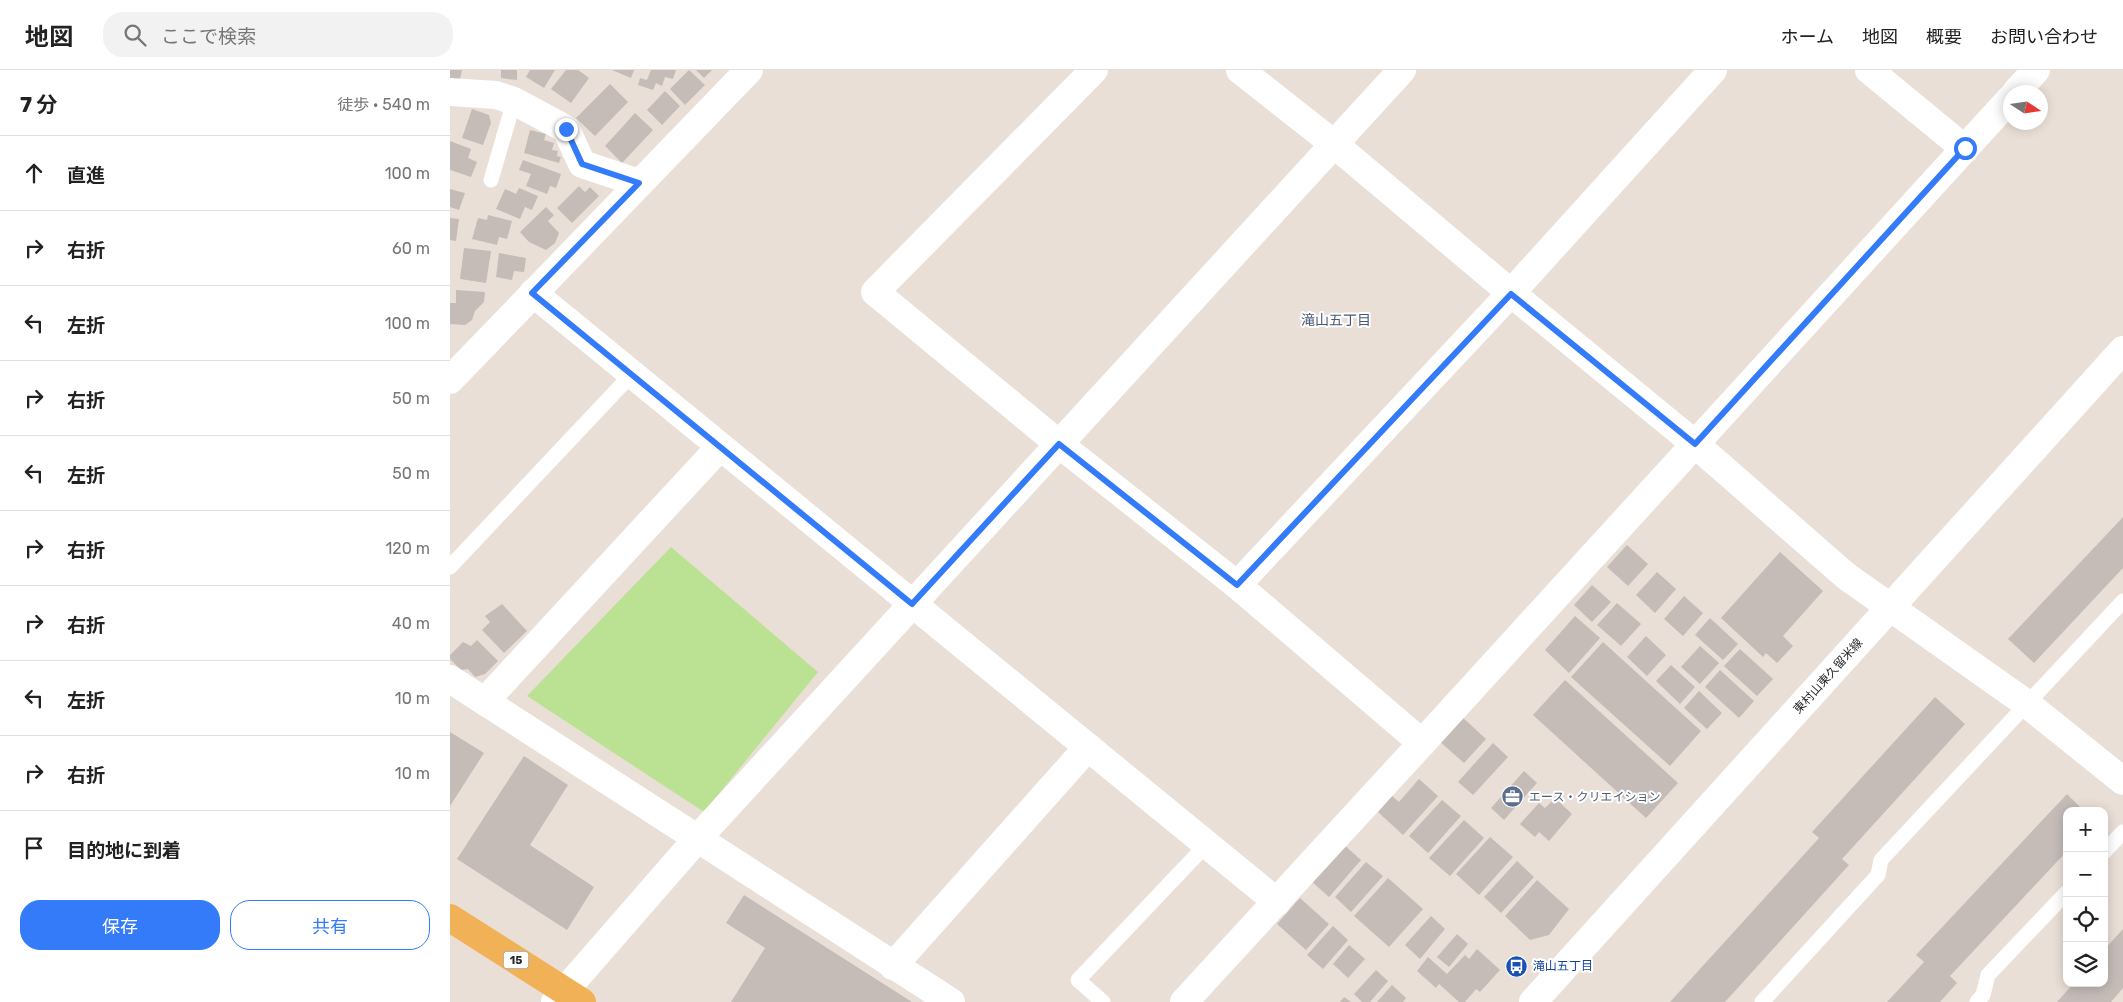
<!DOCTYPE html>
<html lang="ja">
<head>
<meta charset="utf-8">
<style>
	body { margin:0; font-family:Rubik,"Noto Sans JP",sans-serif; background:#f2f2f2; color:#222 }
	.controls { position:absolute; right:15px; bottom:15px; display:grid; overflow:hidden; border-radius:10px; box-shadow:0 2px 12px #0003 }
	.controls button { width:45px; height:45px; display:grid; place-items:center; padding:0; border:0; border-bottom:1px solid #e0e0e0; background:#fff; color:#222; font:25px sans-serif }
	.compass { position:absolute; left:1553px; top:15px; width:45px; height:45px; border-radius:50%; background:#fff; box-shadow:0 2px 12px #0003; rotate:102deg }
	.stop { position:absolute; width:15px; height:15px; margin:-11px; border:4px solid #347bfa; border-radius:50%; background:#fff }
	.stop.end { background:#347bfa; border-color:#fff; box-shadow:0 1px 5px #0008 }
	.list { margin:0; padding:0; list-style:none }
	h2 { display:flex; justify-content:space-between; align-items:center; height:65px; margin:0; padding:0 20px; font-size:21px }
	h2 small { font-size:16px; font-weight:400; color:#767676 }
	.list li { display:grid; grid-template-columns:32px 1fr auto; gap:15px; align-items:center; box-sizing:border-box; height:75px; padding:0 20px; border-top:1px solid #e0e0e0 }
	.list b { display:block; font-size:19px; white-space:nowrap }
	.list em { font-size:16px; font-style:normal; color:#767676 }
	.actions { display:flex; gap:10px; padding:15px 20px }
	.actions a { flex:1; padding:11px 0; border:1px solid #347bfa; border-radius:20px; text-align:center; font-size:18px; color:#347bfa }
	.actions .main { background:#347bfa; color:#fff }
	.icon { flex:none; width:28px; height:28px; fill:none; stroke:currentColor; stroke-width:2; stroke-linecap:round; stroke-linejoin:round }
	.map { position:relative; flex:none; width:1673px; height:932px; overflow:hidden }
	header { display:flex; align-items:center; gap:30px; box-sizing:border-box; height:70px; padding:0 25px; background:#fff; border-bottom:1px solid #e0e0e0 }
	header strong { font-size:24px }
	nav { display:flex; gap:28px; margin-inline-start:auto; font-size:18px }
	.search { width:350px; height:45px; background:#f2f2f2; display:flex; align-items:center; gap:12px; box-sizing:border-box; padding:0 18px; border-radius:20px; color:#767676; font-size:19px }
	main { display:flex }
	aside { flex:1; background:#fff }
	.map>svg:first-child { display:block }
	.green { fill:#bbe293 }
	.building { fill:#c5bcb8 }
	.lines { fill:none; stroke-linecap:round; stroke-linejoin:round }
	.lane { stroke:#fff; stroke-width:15 }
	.street { stroke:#fff; stroke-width:28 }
	.secondary { stroke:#fff; stroke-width:28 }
	.primary { stroke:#f1b156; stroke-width:28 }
	.route { stroke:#347bfa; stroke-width:6 }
	.labels { text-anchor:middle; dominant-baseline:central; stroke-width:4; stroke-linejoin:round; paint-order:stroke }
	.shield { fill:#fff; stroke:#686868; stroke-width:1 }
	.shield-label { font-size:11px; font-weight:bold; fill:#272727 }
	.street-label { font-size:12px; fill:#272727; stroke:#fff }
	.service-label { font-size:12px; fill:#4e5e75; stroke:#fff; text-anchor:start }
	.transit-label { font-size:12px; fill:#164399; stroke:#fff; text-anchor:start }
	.neighbourhood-label { font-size:14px; fill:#485877; stroke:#fff }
</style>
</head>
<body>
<header>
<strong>地図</strong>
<div class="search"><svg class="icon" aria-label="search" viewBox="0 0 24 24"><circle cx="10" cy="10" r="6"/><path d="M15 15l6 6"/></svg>ここで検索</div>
<nav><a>ホーム</a><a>地図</a><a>概要</a><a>お問い合わせ</a></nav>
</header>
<main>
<aside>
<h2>7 分<small>徒歩 · 540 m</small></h2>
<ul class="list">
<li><svg class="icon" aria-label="ahead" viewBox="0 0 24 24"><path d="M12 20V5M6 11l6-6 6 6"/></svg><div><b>直進</b></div><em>100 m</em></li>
<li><svg class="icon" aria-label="right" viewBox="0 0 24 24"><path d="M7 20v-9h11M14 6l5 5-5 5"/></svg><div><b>右折</b></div><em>60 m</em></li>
<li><svg class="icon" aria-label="left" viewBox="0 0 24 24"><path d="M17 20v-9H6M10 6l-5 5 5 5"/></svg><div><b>左折</b></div><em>100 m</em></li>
<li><svg class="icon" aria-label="right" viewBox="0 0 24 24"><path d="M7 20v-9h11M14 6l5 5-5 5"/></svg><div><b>右折</b></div><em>50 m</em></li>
<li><svg class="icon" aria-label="left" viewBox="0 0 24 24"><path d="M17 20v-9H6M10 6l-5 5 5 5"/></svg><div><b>左折</b></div><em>50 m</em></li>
<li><svg class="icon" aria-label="right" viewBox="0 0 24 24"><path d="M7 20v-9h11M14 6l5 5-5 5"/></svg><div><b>右折</b></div><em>120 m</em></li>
<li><svg class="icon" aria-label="right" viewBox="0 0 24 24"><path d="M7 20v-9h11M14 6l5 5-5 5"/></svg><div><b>右折</b></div><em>40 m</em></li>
<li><svg class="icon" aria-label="left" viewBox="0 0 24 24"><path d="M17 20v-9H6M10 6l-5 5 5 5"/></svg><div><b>左折</b></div><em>10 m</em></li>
<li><svg class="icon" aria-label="right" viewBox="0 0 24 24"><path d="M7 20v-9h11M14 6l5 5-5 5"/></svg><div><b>右折</b></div><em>10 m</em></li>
<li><svg class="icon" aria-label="arrive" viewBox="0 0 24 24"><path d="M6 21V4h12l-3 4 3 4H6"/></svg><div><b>目的地に到着</b></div></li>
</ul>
<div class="actions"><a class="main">保存</a><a>共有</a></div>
</aside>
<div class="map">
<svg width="1673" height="932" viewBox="0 0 1673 932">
	<rect width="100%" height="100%" fill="#eadfd7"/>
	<path class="green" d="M221 477 368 602 254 742 77 626Z"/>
	<g class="building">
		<path d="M0 0H12L10 10 0 8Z"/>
		<path d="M51 0H67V10L51 8Z"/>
		<path d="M80 0H105L94 18 76 7Z"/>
		<path d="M116 0H128L139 8 121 33 101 19Z"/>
		<path d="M162 0H184L181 8Z"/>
		<path d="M201 0H226L223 9 215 7 212 16 206 13 203 20 188 15 190 8 197 10Z"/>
		<path d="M239 0 255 15 235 35 220 19Z"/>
		<path d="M246 0H262L254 8Z"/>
		<path d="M160 14 178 32 145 66 126 48Z"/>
		<path d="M215 21 230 36 212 55 197 40Z"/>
		<path d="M22 39 39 45 41 53 33 75 12 68Z"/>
		<path d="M185 43 203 60 172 93 155 76Z"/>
		<path d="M80 60 96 64 94 70 104 73 102 80 108 81 107 86 111 87 109 93 74 83Z"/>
		<path d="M0 71 21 79 18 88 27 92 21 107 0 100Z"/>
		<path d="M73 90 111 104 106 118 100 116 97 124 76 116 81 104 69 100Z"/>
		<path d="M129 116 135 122 140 117 149 126 122 153 107 138Z"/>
		<path d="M69 118 88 126 82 140 75 137 70 149 46 139 55 119 66 124Z"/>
		<path d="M0 119 15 123 9 140 0 137Z"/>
		<path d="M96 137 104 145 98 151 109 163 105 173 96 180 79 172 70 162Z"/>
		<path d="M38 145 62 151 57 169 49 167 47 175 22 169 28 148 37 150Z"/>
		<path d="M0 148 9 149 6 171 0 170Z"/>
		<path d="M14 178 41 181 36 213 10 209Z"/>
		<path d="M49 183 76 188 74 202 64 201 62 210 46 207Z"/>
		<path d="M6 220 35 222 34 232 25 241 22 250 15 255 0 254V233H6Z"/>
		<path d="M1673 447V498L1584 593 1558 569Z"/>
		<path d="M1177 475 1198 494 1178 516 1157 497Z"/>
		<path d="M1330 482 1373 521 1333 566 1343 576 1327 593 1316 583 1313 587 1271 548Z"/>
		<path d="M1207 502 1226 519 1205 543 1186 525Z"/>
		<path d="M1142 515 1161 532 1142 552 1124 535Z"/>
		<path d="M1234 526 1253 543 1233 566 1214 549Z"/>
		<path d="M1167 533 1191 554 1171 576 1147 555Z"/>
		<path d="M52 534 77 561 54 583 32 560 40 552 35 546Z"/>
		<path d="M1125 546 1150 568 1119 603 1095 580Z"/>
		<path d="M1260 548 1288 574 1273 590 1245 565Z"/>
		<path d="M1196 566 1216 585 1197 606 1177 587Z"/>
		<path d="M27 570 48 591 35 604 25 607 18 599 11 600 0 589V585L13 572 21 576Z"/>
		<path d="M1153 572 1251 661 1220 696 1121 607Z"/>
		<path d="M1250 576 1269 593 1250 614 1231 597Z"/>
		<path d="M1290 579 1323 609 1307 626 1274 596Z"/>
		<path d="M1221 595 1245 617 1230 634 1206 611Z"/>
		<path d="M1270 600 1304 631 1289 648 1255 617Z"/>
		<path d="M1115 610 1228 713 1196 748 1083 645Z"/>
		<path d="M1249 621 1272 643 1257 659 1234 638Z"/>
		<path d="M1485 627 1515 654 1392 789 1399 795 1275 932H1220L1369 768 1362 762Z"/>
		<path d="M1011 646 1036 669 1014 693 988 670Z"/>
		<path d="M0 662 34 683 0 736Z"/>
		<path d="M1043 673 1058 687 1023 725 1008 712Z"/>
		<path d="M74 686 118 715 80 775 144 817 117 860 7 789Z"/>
		<path d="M1074 701 1087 713 1054 750 1041 738Z"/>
		<path d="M969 709 988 726 953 765 928 742 942 726 949 732Z"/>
		<path d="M1617 724 1634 741H1617V781L1500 906 1507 913 1490 932H1437L1474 892 1466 885Z"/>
		<path d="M1105 728 1122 744 1099 771 1089 762 1085 767 1070 754 1089 733 1095 738Z"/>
		<path d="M992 730 1011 746 978 783 959 766Z"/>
		<path d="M1014 750 1034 768 1000 806 979 788Z"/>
		<path d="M1040 767 1063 787 1029 825 1006 804Z"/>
		<path d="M892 773 911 790 879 827 860 810Z"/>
		<path d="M1067 791 1084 807 1051 843 1034 827Z"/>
		<path d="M916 792 933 806 901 842 885 827Z"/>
		<path d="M938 808 973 839 939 877 904 846Z"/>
		<path d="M1087 810 1119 839 1099 865 1080 870 1055 846Z"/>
		<path d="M294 825 462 932H281L315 878 276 853Z"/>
		<path d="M850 828 879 854 856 880 827 854Z"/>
		<path d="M981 846 995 859 970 889 955 875Z"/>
		<path d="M883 856 898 870 873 899 857 885Z"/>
		<path d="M1673 859V918L1661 932H1607L1624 913H1654V880Z"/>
		<path d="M1007 864 1018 874 999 897 987 887Z"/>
		<path d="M899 875 915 889 898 908 883 894Z"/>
		<path d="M1027 879 1050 900 1030 922 1026 919 1015 932H1009L989 914 986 918 967 901 978 887 997 904 1015 885 1019 889Z"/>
		<path d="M926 900 938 911 920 932H912L904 924Z"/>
		<path d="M942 915 956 928 953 932H927Z"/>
		<path d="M894 927 901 932H890Z"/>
	</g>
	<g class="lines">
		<g class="lane">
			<path d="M41 110 64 31"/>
			<path d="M0 497 182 304"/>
			<path d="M1654 782 1673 762"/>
			<path d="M653 932 628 910 757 774"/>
			<path d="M1312 932 1428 805 1431 790 1673 531"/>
			<path d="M1527 932 1533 925 1538 905 1617 822"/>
		</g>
		<g class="street">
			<path d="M644 0 425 222 609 374 787 515 972 673 1560 29"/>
			<path d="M790 0 884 74 1061 223 1245 374 1396 506 1577 634 1673 711"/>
			<path d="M1419 0 1515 79"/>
			<path d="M0 22 46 25 64 31 116 59 132 94 189 113"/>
			<path d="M1566 22 1586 0"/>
			<path d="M83 223 827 832"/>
			<path d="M0 310 299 0"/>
			<path d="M787 515 1061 223 1263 0"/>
			<path d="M0 609 501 932"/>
			<path d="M35 631 270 377"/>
			<path d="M443 896 638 677"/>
			<path d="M105 932 247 769 952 0"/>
			<path d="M734 932 972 673"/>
		</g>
		<path class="secondary" d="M1083 932 1673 280"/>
		<path class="primary" d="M0 848 132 932"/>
	</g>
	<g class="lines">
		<path class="route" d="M116 59 132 94 189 113 82 223 462 534 609 374 787 515 1061 224 1245 374 1515 78"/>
	</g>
	<defs>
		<symbol id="office-disc" viewBox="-11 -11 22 22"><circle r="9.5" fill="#5c6f8a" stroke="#fff"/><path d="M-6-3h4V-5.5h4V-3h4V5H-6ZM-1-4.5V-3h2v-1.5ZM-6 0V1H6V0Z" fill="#fff"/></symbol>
		<symbol id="bus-disc" viewBox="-11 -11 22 22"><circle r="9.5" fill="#1a4fb4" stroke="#fff"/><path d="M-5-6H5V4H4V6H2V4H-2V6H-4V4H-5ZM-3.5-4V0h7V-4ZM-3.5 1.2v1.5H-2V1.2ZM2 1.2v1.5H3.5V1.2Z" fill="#fff"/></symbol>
	</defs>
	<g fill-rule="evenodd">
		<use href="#office-disc" x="1050" y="714" width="25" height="25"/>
		<use href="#bus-disc" x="1054" y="884" width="25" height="25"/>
	</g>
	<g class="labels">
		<rect class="shield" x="53.5" y="881.5" width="25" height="17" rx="4"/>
		<g class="shield-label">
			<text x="66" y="890">15</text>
		</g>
		<g class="street-label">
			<text transform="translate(1378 606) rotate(-48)">東村山東久留米線</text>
		</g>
		<g class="service-label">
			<text x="1079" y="727">エース・クリエイション</text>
		</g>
		<g class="transit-label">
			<text x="1083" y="896">滝山五丁目</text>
		</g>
		<g class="neighbourhood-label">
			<text x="886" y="250">滝山五丁目</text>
		</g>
	</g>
</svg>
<div class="controls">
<button>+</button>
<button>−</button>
<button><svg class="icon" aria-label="locate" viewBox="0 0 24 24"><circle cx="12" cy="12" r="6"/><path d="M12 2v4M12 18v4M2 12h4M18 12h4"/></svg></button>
<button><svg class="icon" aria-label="layers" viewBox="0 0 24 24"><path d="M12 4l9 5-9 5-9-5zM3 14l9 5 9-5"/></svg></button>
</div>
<svg class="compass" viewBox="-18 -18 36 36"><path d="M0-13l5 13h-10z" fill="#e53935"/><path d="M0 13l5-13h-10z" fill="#767676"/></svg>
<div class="stop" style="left:1515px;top:78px"></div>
<div class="stop end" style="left:116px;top:59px"></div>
</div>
</main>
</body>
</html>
